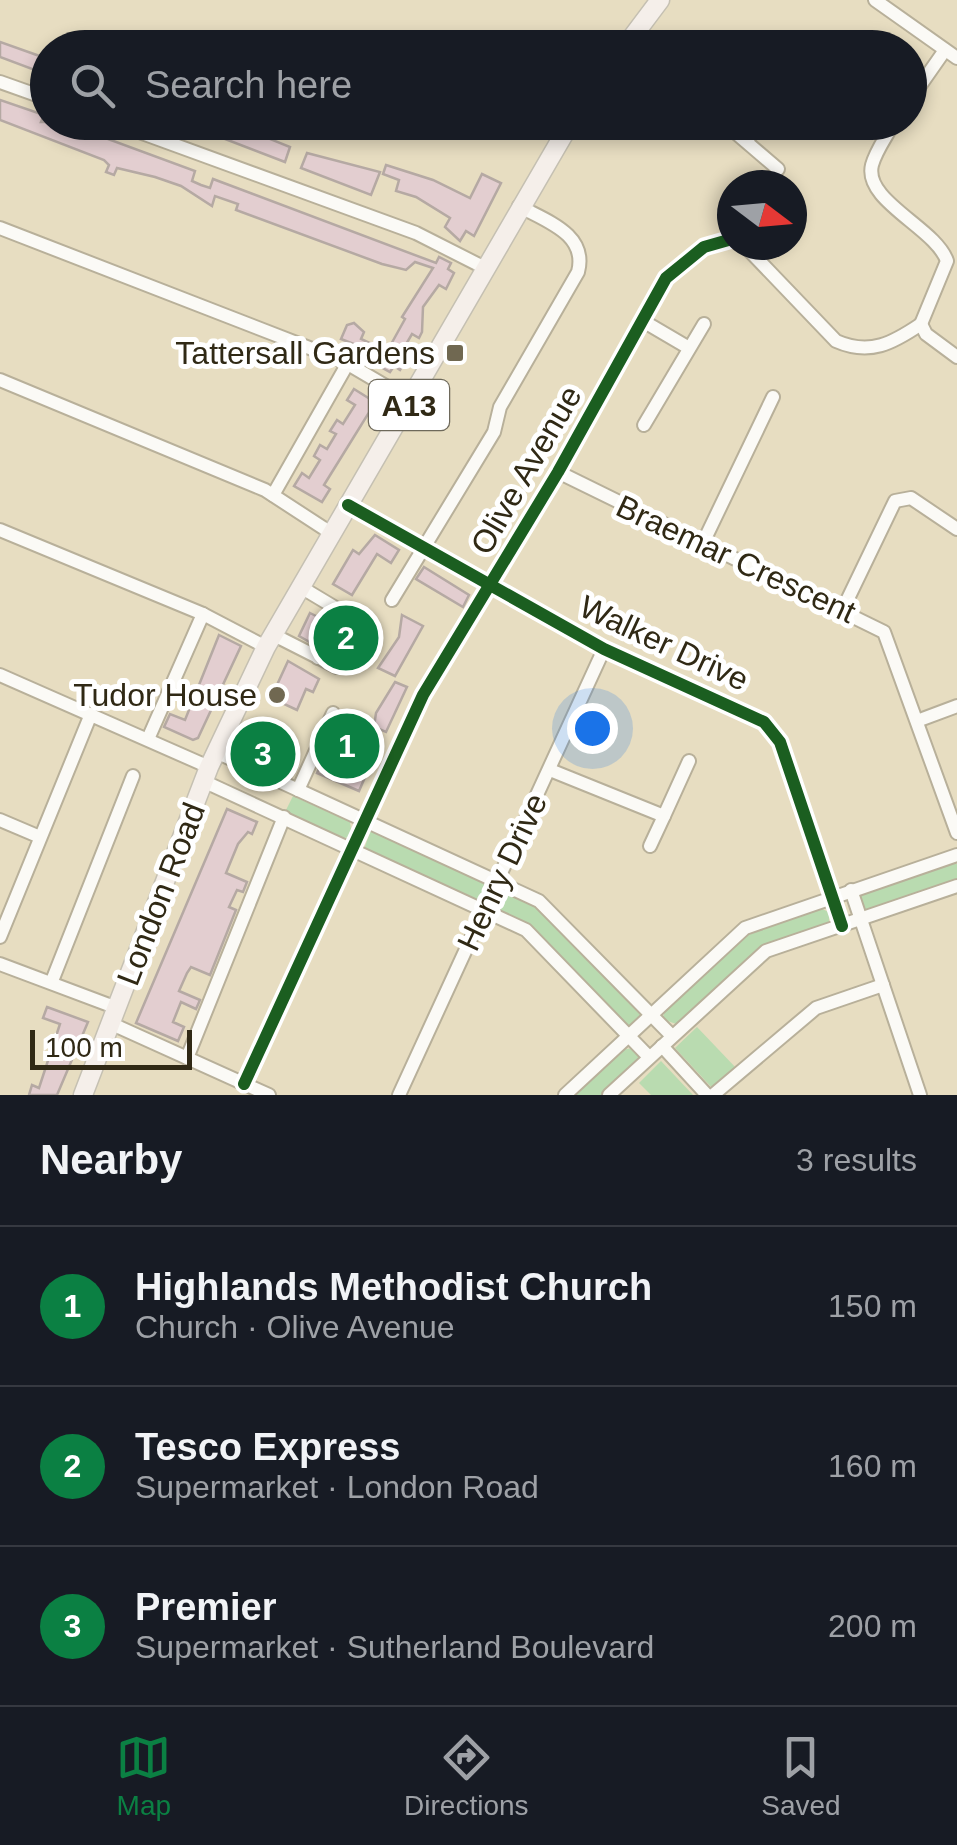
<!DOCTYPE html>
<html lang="en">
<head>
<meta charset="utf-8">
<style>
	body { margin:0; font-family:Helvetica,sans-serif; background:#20242c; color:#f1f3f6 }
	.compass { position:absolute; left:717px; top:170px; width:90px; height:90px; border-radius:50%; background:#171b24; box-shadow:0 5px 15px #0003; rotate:106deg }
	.scale { position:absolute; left:30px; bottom:25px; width:162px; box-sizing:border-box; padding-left:10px; border:5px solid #302915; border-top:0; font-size:28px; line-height:35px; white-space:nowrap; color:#302915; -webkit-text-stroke:8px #fff; paint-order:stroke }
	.you { position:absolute; left:592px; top:728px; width:35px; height:35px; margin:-25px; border:8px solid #fff; border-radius:50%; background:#1a73e8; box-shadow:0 0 0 15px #1a73e833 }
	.badge { display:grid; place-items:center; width:65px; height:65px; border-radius:50%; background:#0b8043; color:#fff; font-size:32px; font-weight:700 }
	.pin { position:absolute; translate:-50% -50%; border:5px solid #fff; box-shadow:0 2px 10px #0006 }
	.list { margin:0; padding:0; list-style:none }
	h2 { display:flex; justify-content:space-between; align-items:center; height:130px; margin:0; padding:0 40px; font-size:42px }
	h2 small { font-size:32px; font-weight:400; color:#9ea1a6 }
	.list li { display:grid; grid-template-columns:65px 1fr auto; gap:30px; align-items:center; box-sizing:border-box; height:160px; padding:0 40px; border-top:2px solid #363941 }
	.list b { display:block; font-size:38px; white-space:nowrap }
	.list p { margin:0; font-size:32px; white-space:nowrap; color:#9ea1a6 }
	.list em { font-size:32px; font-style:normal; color:#9ea1a6 }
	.icon { flex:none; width:55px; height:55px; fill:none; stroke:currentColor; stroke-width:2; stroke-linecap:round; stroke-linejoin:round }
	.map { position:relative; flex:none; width:957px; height:1095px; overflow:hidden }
	.search { position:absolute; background:#171b24; box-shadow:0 5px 15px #0003; left:30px; right:30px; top:30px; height:110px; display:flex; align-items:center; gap:25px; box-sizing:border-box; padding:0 35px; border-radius:55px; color:#9ea1a6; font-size:38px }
	.sheet { height:610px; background:#171b24 }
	nav { display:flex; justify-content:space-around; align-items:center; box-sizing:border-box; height:140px; border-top:2px solid #363941; background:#171b24; font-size:28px; color:#9ea1a6 }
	nav a { display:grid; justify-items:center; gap:5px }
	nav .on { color:#0b8043 }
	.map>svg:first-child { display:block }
	.green { fill:#b9dbb0 }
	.building { fill:#e3ced0; stroke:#b5a9a3; stroke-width:2.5 }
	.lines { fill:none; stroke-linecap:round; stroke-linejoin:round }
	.minor-casing { stroke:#b8b09a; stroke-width:16 }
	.major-casing { stroke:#c5c0b2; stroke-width:21 }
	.path { stroke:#dedad1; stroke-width:2.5; stroke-dasharray:5 5; stroke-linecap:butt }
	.minor { stroke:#fbfaf6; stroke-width:12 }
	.major { stroke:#f5efea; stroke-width:18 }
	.cycleway-casing { stroke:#fff; stroke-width:19 }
	.cycleway { stroke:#1b5e20; stroke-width:12 }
	.poi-dot { fill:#706851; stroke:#fff; stroke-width:4 }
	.labels { text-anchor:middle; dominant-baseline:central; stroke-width:10; stroke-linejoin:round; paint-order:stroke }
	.shield { fill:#fff; stroke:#6e695b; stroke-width:2.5 }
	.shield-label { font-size:30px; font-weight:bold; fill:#302915 }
	.poi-label { font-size:32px; fill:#302915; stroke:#fff; text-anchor:end }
	.street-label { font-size:32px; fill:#302915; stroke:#fff }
</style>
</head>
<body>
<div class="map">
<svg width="957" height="1095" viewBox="0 0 957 1095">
	<rect width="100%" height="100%" fill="#e7ddc1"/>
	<g class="green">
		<path d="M293 796 350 822 352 836 341 839 284 814Z"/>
		<path d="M372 827 526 895 649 1015 629 1034 527 930 364 849Z"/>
		<path d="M950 863 957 864V883L863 910 860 897 864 892Z"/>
		<path d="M819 907 830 913 828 927 769 946 679 1025 662 1019 666 1009 743 937Z"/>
		<path d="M697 1027 737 1069 714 1090 675 1048Z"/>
		<path d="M632 1048 639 1053 638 1063 605 1095H575L622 1050Z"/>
		<path d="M661 1061 693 1095H651L639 1083Z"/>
	</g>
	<g class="building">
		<path d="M0 42 48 59V75L0 57Z"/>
		<path d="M0 100 44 115 41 122H62L195 171 192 181 201 185 210 188 213 179 436 263 439 257 451 263 448 269 454 273 446 289 439 285 423 307 422 332 419 338 412 334 402 351 409 355 400 370 394 366 390 372 379 366 405 319 402 317 433 268 415 262 406 270 382 264 236 210 238 204 215 196 212 206 181 186 155 177 117 168 114 175 106 172 109 165 104 160 0 120Z"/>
		<path d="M181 122H228L290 147 285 162Z"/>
		<path d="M307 153 380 172 371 195 301 168Z"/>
		<path d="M386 165 433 180 470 198 482 174 501 183 474 236 466 231 460 241 445 227 450 218 416 197 396 191 399 180 383 174Z"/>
		<path d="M354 323 364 332 361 339 376 346 374 352 341 339 347 325Z"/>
		<path d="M354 389 381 406 374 418 368 414 324 485 330 489 322 502 294 486 302 473 309 478 320 460 314 456 320 445 327 449 336 434 330 431 337 420 343 424 355 405 347 400Z"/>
		<path d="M375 535 399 550 391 563 377 554 352 595 333 584 353 550 359 554Z"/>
		<path d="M424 567 469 595 463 607 416 579Z"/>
		<path d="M350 609 365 623 346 662 331 653Z"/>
		<path d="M310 613 324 620 313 644 299 636Z"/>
		<path d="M402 615 423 626 395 676 378 668 399 637Z"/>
		<path d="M219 635 241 646 198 738 193 740 164 727 170 714 185 720Z"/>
		<path d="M288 661 319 679 313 692 306 689 297 710 271 698Z"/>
		<path d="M395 682 407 687 386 732 374 727 376 713Z"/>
		<path d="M342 716 363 725 353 744 375 754 359 791 317 773Z"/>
		<path d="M259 725 274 732 265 750 278 756 274 764 246 752Z"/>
		<path d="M227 809 257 822 252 834 248 832 238 844 226 873 247 882 243 892 237 890 229 907 236 910 210 975 191 967 187 973 179 991 200 1000 196 1009 181 1002 173 1022 184 1027 178 1041 136 1023Z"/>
		<path d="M47 1007 88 1022 57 1095H29L32 1085 39 1088 60 1024 43 1018Z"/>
	</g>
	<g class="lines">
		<defs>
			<g id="minor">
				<path d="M875 0 957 58"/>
				<path d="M0 82 48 99"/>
				<path d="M910 100 945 50"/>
				<path d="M112 122 416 233 485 268"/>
				<path d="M723 122 778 169"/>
				<path d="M894 122C887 136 876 150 872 165 863 201 936 228 947 261L921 324"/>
				<path d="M746 141 762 122"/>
				<path d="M0 228 343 361 411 401"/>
				<path d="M744 245 836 341C870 356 893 343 921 324"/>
				<path d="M643 321 689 348"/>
				<path d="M921 324 926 334 957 357"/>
				<path d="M0 380 265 490 331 533"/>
				<path d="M644 425 704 324"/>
				<path d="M558 472 884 632 957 833"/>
				<path d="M273 495 348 363"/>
				<path d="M348 505 604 649 764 722 780 742 842 926"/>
				<path d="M0 530 203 614 266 647"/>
				<path d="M702 545 773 397"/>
				<path d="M299 586 339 610 318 658"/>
				<path d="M392 600 494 432 500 407 578 272C588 234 546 221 519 206"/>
				<path d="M843 609 895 501 911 498 957 529"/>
				<path d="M272 634 337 667"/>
				<path d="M0 675 209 767"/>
				<path d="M917 721 957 706"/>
				<path d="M148 739 203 614"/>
				<path d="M216 752 539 901 671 1035"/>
				<path d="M550 770 664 816 689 761"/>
				<path d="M203 781 526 930 649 1057"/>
				<path d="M298 790 333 713"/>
				<path d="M0 820 40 837"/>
				<path d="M650 846 664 816"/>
				<path d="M851 890 920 1095"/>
				<path d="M0 937 91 714"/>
				<path d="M0 964 117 1008"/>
				<path d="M52 981 133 776"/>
				<path d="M112 1024 269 1095"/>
				<path d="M662 1046 707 1095"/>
				<path d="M187 1058 284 817"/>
				<path d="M244 1084 423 695 558 472 666 278 704 247 732 239"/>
				<path d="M399 1095 604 649"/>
				<path d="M565 1095 745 928 957 855"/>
				<path d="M609 1095 766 951 957 886"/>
				<path d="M713 1095 816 1008 883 985"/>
			</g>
			<g id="major">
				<path d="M624 48 660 0"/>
				<path d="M83 1095 209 767 266 647 571 122"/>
			</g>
		</defs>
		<use href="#minor" class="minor-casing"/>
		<use href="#major" class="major-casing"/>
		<g class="path">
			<path d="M749 185 762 171"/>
			<path d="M722 230 719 215 732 203"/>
		</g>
		<use href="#minor" class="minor"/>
		<use href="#major" class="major"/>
		<defs>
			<g id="cycleway">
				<path d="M348 505 604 649 764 722 780 742 842 926"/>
				<path d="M244 1084 423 695 558 472 666 278 704 247 732 239"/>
			</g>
		</defs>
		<use href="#cycleway" class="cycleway-casing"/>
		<use href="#cycleway" class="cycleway"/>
	</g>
	<g class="poi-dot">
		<rect x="445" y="343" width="20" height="20" rx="5"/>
		<circle cx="277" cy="695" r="10"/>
	</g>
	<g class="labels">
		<rect class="shield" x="369" y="380" width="80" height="50" rx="8"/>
		<g class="shield-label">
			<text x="409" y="405">A13</text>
		</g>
		<g class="poi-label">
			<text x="435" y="353">Tattersall Gardens</text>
			<text x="257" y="695">Tudor House</text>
		</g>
		<g class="street-label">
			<text transform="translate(526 470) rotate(-60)">Olive Avenue</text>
			<text transform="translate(736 559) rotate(25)">Braemar Crescent</text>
			<text transform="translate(664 643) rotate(25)">Walker Drive</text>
			<text transform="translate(502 872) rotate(-65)">Henry Drive</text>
			<text transform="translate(161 894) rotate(-69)">London Road</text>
		</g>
	</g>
</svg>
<svg class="compass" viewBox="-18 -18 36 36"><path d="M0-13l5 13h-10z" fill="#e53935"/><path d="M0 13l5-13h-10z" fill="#9ea1a6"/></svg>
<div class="scale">100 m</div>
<div class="you"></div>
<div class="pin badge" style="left:347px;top:746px">1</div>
<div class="pin badge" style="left:346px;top:638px">2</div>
<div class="pin badge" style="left:263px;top:754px">3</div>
<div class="search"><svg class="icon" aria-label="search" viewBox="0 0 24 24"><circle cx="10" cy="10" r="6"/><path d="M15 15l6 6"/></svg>Search here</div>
</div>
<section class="sheet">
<h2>Nearby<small>3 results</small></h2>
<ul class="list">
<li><span class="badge">1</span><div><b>Highlands Methodist Church</b><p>Church · Olive Avenue</p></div><em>150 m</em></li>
<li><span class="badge">2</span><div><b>Tesco Express</b><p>Supermarket · London Road</p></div><em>160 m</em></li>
<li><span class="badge">3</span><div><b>Premier</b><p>Supermarket · Sutherland Boulevard</p></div><em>200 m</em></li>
</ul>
</section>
<nav>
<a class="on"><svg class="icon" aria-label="map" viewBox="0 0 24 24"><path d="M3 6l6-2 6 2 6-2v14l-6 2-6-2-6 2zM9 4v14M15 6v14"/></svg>Map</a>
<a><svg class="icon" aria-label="directions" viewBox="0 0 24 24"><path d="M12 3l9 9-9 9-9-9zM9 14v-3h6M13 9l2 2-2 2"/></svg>Directions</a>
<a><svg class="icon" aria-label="saved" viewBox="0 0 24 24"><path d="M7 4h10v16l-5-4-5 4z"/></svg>Saved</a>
</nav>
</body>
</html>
